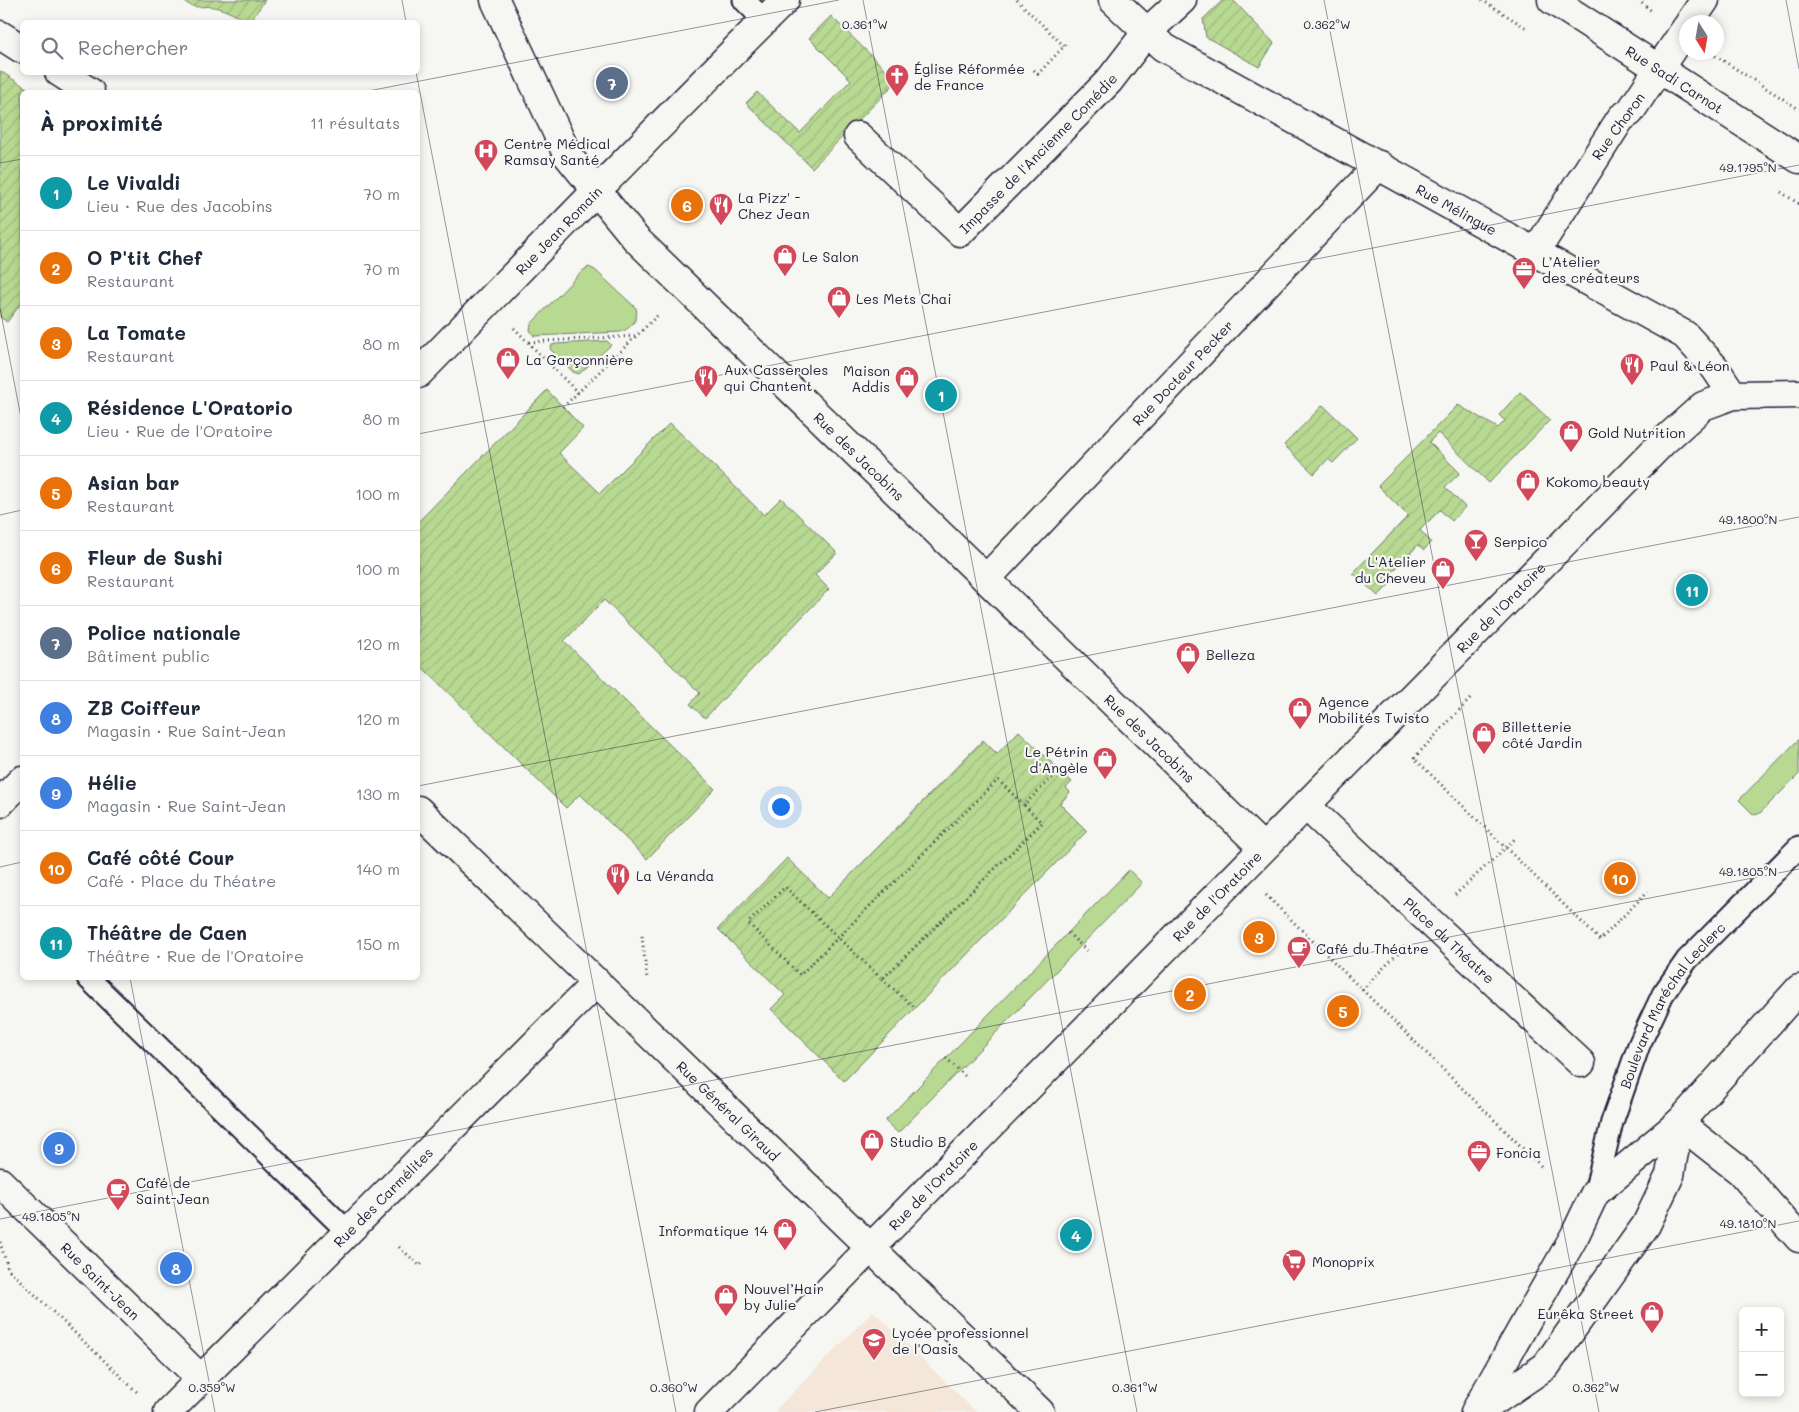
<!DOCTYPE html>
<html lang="fr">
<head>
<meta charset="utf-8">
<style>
	body { margin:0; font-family:Mali,sans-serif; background:#f2f2f3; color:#1f2937 }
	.controls { position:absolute; right:15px; bottom:15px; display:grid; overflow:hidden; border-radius:8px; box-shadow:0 2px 8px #0003 }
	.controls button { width:45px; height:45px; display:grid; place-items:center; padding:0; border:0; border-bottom:1px solid #e0e1e3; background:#fff; color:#1f2937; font:25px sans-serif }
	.compass { position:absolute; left:1679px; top:15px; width:45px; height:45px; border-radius:50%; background:#fff; box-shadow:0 2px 8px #0003; rotate:169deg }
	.you { position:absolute; left:780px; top:806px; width:18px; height:18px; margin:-12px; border:4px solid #fff; border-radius:50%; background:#1a73e8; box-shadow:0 0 0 8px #1a73e833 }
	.badge { display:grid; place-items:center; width:32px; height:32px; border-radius:50%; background:#7c3aed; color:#fff; font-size:16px; font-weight:700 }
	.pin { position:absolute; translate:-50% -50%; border:2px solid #fff; box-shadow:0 1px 5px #0006 }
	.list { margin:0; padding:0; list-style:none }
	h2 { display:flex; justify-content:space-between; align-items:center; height:65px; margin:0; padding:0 20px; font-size:21px }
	h2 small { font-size:16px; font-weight:400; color:#747a83 }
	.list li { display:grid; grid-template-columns:32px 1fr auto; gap:15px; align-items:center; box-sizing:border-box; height:75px; padding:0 20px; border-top:1px solid #e0e1e3 }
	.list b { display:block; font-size:19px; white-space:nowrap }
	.list p { margin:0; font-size:16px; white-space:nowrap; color:#747a83 }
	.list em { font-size:16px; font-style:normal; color:#747a83 }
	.icon { flex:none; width:28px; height:28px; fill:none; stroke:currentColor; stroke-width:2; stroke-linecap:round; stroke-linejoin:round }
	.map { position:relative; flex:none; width:1799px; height:1412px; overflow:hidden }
	.search { position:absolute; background:#fff; box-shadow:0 2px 8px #0003; left:20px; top:20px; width:400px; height:55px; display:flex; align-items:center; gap:12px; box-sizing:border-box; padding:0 18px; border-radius:8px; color:#747a83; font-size:19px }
	.panel { position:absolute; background:#fff; box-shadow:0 2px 8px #0003; left:20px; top:90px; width:400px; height:890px; border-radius:8px }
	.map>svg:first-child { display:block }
	.built { fill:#f4e6d9 }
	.grass { fill:#b8d992; stroke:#6d7e66 }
	.garden { fill:url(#garden-furrows); stroke:#6d7e66 }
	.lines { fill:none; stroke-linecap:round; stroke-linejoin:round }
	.lane-casing { stroke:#22223b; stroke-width:25 }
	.street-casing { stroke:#22223b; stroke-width:31 }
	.secondary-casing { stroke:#22223b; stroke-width:31 }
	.path { stroke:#22223b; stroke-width:3; stroke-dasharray:1 4; stroke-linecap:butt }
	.lane { stroke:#f6f6f2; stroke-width:21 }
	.street { stroke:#f6f6f2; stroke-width:28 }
	.secondary { stroke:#f6f6f2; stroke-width:28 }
	.ticks { fill:none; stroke:#22223b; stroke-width:1; stroke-opacity:0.45 }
	.labels { text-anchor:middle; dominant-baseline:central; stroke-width:4.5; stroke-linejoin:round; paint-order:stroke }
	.poi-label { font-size:14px; fill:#22223b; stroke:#f6f6f2; text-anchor:start }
	.street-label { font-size:14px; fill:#22223b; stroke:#f6f6f2 }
	.ticks-label { font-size:12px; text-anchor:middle; fill:#22223b; stroke:#f6f6f2; stroke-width:4.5; stroke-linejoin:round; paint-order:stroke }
</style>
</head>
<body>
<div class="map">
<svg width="1799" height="1412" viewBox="0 0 1799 1412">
	<defs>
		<pattern id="garden-furrows" width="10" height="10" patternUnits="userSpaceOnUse" patternTransform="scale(1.25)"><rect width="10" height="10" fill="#b8d992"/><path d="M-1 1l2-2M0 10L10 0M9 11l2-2" fill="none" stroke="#9eba7f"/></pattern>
	</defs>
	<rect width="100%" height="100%" fill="#f6f6f2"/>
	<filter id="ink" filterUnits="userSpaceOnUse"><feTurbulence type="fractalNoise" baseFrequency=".02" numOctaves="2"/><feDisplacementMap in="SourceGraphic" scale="10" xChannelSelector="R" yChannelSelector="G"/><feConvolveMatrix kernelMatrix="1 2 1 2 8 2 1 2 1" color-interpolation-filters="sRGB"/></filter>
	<g filter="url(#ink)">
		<path class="built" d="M873 1311 976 1412H774Z"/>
		<g class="grass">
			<path d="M589 267 595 270 636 308C639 319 631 329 620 332L534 336 530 330 531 324 582 271Z"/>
			<path d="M607 341 611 345 579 374 573 372 550 349 552 345 556 344Z"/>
			<path d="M1799 739V774L1760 813 1753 814 1739 800Z"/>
			<path d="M1129 870 1142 883 898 1133 885 1121Z"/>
		</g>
		<g class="garden">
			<path d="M182 0H265L250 22H247C236 15 227 10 214 7 199 5 196 11 182 0Z"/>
			<path d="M1223 0H1233L1274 43 1259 67 1206 37 1203 19Z"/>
			<path d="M831 16 897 81 812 168 746 103 757 92 800 133 851 80 809 38Z"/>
			<path d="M0 71 33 92H22V302L7 322 0 317Z"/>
			<path d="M547 390 583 428 559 453 600 493 670 423 764 515 781 498 837 553 815 575 829 589 705 718 690 704 700 693 604 600 564 641 715 789 647 859 580 794 566 808 418 663V522Z"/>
			<path d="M1520 392 1550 420 1489 483 1438 433 1429 442 1460 473 1445 487 1465 507 1452 521 1440 510 1420 530 1431 542 1424 550 1418 545 1386 579 1391 583 1378 596 1353 573 1408 516 1378 486 1458 405 1498 428 1505 421 1499 415Z"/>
			<path d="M1323 405 1357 438 1333 463 1328 459 1314 474 1284 445Z"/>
			<path d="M1019 731 1072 782 1066 788 1070 792 1060 804 1087 831 844 1081 771 1009 785 995 718 929 787 858 828 898 983 740 997 754Z"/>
		</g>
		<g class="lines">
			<defs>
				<g id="lane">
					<path d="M744 0 764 20"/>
					<path d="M88 978 347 1231"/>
					<path id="s1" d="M1595 1193 1612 1122 1639 1045 1663 994 1687 960 1799 847"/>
				</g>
				<g id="street">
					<path id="s2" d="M1113 0 1163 47 1685 335 1715 368 1733 395"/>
					<path d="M1690 22 1705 0"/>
					<path d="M0 35 22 49"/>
					<path d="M59 72 90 92"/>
					<path id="s3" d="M858 136 960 232 1109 81 1146 33 1182 0"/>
					<path d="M1536 251 1621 118 1630 112 1686 28"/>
					<path id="s4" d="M418 374C540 249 661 123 785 0"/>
					<path id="s5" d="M986 579 1379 165"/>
					<path d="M0 803 22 780"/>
					<path id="s6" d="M418 810 1040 1412"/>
					<path id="s7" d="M1318 817 1581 1063"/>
					<path d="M1679 1123 1740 1171 1799 1238"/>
					<path id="s8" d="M0 1182 201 1379"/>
					<path id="s9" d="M168 1412 597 982"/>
				</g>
				<g id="secondary">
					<path id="s10" d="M495 0 568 156 636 239 1262 847"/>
					<path id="s11" d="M1552 0 1799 159"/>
					<path d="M1480 1411 1546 1366 1646 1225 1670 1175 1679 1123"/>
					<path id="s12" d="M709 1412 1664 441 1703 406 1733 395 1799 394"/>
					<path d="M1475 1412 1575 1235 1595 1193 1679 1123 1799 989"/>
				</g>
			</defs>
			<use href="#lane" class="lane-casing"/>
			<use href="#street" class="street-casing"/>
			<use href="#secondary" class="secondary-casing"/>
			<g class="path">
				<path d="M1017 0 1064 46"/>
				<path d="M1482 0 1528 29"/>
				<path d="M1638 0 1653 12"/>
				<path d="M1711 53 1799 109"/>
				<path d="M1034 70 1038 74 1068 42"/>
				<path d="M1781 192 1799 204"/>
				<path d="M514 328 578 393"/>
				<path d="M529 342 636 336"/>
				<path d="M563 407 659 314"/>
				<path d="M1470 699 1414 758 1600 940 1648 891"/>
				<path d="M1024 805 998 780 800 975 748 923 785 887 882 979 1042 823 1024 805 1059 771"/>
				<path d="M1266 895 1542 1167"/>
				<path d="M1455 895 1517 837"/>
				<path d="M1068 933 1089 953"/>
				<path d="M642 936 647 979"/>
				<path d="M882 979 915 1008"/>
				<path d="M1362 990 1405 946"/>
				<path d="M946 1058 966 1077"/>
				<path d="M0 1242 8 1269 139 1394"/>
				<path d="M399 1247 420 1266 423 1262"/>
			</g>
			<use href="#lane" class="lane"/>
			<use href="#street" class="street"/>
			<use href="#secondary" class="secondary"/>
		</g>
	</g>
	<path class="ticks" d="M402 0 406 22M863 0 1137 1412M1324 0 1599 1412M1786 0 1799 69M416 72 676 1412M363 92 839 0M0 163 22 159M0 308 22 423M418 434 1799 165M0 515 22 510M418 786 1799 517M0 867 22 862M130 978 215 1412M0 1219 1799 869M815 1412 1799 1221"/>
	<defs>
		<symbol id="church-pin" viewBox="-11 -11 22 30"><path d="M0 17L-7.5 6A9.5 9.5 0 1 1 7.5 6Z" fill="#d1495b" stroke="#f6f6f2"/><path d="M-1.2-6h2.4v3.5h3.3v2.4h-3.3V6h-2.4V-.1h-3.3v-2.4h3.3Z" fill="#fff"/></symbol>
		<symbol id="hospital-pin" viewBox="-11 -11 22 30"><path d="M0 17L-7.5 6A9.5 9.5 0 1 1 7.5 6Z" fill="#d1495b" stroke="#f6f6f2"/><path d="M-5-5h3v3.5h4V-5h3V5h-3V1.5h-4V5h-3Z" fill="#fff"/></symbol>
		<symbol id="restaurant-pin" viewBox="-11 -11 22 30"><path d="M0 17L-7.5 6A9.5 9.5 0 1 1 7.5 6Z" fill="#d1495b" stroke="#f6f6f2"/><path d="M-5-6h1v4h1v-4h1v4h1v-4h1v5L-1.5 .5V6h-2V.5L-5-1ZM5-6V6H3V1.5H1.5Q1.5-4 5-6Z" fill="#fff"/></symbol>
		<symbol id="shop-pin" viewBox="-11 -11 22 30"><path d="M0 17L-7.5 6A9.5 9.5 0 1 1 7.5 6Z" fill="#d1495b" stroke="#f6f6f2"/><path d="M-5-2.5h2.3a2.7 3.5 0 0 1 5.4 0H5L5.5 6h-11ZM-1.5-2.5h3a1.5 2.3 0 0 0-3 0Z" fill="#fff"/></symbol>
		<symbol id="office-pin" viewBox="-11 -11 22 30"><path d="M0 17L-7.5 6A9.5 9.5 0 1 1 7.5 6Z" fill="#d1495b" stroke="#f6f6f2"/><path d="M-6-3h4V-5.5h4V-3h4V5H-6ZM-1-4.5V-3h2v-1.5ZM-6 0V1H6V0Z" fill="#fff"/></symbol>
		<symbol id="bar-pin" viewBox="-11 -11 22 30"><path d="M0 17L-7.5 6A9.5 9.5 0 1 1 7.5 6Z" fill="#d1495b" stroke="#f6f6f2"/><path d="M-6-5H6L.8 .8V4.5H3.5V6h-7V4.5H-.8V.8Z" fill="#fff"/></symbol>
		<symbol id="cafe-pin" viewBox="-11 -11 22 30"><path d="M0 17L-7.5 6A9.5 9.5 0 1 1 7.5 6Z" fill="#d1495b" stroke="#f6f6f2"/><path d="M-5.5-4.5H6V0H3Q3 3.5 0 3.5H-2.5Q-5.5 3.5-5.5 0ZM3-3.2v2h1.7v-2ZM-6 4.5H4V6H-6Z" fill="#fff"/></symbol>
		<symbol id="supermarket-pin" viewBox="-11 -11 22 30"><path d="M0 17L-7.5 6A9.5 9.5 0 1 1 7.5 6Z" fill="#d1495b" stroke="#f6f6f2"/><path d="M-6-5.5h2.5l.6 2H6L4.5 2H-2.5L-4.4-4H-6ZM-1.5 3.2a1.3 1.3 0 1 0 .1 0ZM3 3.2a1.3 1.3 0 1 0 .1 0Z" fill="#fff"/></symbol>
		<symbol id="school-pin" viewBox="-11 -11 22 30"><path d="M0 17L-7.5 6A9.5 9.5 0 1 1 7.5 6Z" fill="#d1495b" stroke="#f6f6f2"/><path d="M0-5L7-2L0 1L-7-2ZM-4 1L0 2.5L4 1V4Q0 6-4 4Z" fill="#fff"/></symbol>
	</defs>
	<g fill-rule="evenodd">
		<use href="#church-pin" x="883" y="62" width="28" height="38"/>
		<use href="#hospital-pin" x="472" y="137" width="28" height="38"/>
		<use href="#restaurant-pin" x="707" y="191" width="28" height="38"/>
		<use href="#shop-pin" x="771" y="242" width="28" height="38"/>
		<use href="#office-pin" x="1510" y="255" width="28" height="38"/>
		<use href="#shop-pin" x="825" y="284" width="28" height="38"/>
		<use href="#shop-pin" x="494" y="345" width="28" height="38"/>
		<use href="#restaurant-pin" x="1618" y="351" width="28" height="38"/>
		<use href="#restaurant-pin" x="692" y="363" width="28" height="38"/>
		<use href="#shop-pin" x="893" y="364" width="28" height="38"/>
		<use href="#shop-pin" x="1557" y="418" width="28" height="38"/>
		<use href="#shop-pin" x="1514" y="467" width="28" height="38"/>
		<use href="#bar-pin" x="1462" y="527" width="28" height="38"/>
		<use href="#shop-pin" x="1429" y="555" width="28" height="38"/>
		<use href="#shop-pin" x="1174" y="640" width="28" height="38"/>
		<use href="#shop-pin" x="1286" y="695" width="28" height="38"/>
		<use href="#shop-pin" x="1470" y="720" width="28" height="38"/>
		<use href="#shop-pin" x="1091" y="745" width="28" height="38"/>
		<use href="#restaurant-pin" x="604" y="861" width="28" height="38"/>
		<use href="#cafe-pin" x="1285" y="934" width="28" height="38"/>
		<use href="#shop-pin" x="858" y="1127" width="28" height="38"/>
		<use href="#office-pin" x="1465" y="1138" width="28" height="38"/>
		<use href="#cafe-pin" x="104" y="1176" width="28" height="38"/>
		<use href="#shop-pin" x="771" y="1216" width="28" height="38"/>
		<use href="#supermarket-pin" x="1280" y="1247" width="28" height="38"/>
		<use href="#shop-pin" x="712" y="1282" width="28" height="38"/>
		<use href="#shop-pin" x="1638" y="1299" width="28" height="38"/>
		<use href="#school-pin" x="860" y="1326" width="28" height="38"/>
	</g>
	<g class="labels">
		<g class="poi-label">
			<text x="914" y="68">Église Réformée<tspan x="914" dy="16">de France</tspan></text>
			<text x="504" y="143">Centre Médical<tspan x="504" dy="16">Ramsay Santé</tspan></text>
			<text x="738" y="197">La Pizz' -<tspan x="738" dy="16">Chez Jean</tspan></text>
			<text x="802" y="256">Le Salon</text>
			<text x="1542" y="261">L’Atelier<tspan x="1542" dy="16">des créateurs</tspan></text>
			<text x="856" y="298">Les Mets Chai</text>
			<text x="526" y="359">La Garçonnière</text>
			<text x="1650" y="365">Paul &amp; Léon</text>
			<text x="724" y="369">Aux Casseroles<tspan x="724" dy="16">qui Chantent</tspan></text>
			<text x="890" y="370" text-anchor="end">Maison<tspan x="890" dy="16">Addis</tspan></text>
			<text x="1588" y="432">Gold Nutrition</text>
			<text x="1546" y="481">Kokomo beauty</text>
			<text x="1494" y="541">Serpico</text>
			<text x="1426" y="561" text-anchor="end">L'Atelier<tspan x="1426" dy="16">du Cheveu</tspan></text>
			<text x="1206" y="654">Belleza</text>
			<text x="1318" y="701">Agence<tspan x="1318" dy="16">Mobilités Twisto</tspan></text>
			<text x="1502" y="726">Billetterie<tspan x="1502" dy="16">côté Jardin</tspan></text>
			<text x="1088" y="751" text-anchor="end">Le Pétrin<tspan x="1088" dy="16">d'Angèle</tspan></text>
			<text x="636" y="875">La Véranda</text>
			<text x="1316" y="948">Café du Théatre</text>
			<text x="890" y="1141">Studio B</text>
			<text x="1496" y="1152">Foncia</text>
			<text x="136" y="1182">Café de<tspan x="136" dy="16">Saint-Jean</tspan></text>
			<text x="768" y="1230" text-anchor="end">Informatique 14</text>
			<text x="1312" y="1261">Monoprix</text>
			<text x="744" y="1288">Nouvel’Hair<tspan x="744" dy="16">by Julie</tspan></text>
			<text x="1634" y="1313" text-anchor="end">Eurêka Street</text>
			<text x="892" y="1332">Lycée professionnel<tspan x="892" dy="16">de l'Oasis</tspan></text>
		</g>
		<g class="street-label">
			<text stroke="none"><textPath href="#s11" startOffset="146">Rue Sadi Carnot</textPath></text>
			<text transform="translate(1618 126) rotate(-54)">Rue Choron</text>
			<text stroke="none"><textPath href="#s3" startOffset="251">Impasse de l'Ancienne Comédie</textPath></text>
			<text stroke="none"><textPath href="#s2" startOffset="404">Rue Mélingue</textPath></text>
			<text stroke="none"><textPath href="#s4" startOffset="201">Rue Jean Romain</textPath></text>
			<text stroke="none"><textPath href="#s5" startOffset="285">Rue Docteur Pecker</textPath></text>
			<text stroke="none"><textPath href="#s10" startOffset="591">Rue des Jacobins</textPath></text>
			<text stroke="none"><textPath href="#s12" startOffset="1129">Rue de l'Oratoire</textPath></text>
			<text stroke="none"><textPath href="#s10" startOffset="996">Rue des Jacobins</textPath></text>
			<text stroke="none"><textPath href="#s12" startOffset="724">Rue de l'Oratoire</textPath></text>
			<text stroke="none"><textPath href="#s7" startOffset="180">Place du Théatre</textPath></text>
			<text stroke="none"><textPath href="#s1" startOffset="206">Boulevard Maréchal Leclerc</textPath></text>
			<text stroke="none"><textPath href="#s6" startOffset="432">Rue Général Giraud</textPath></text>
			<text stroke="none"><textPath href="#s12" startOffset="319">Rue de l'Oratoire</textPath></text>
			<text stroke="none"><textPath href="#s9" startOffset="304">Rue des Carmélites</textPath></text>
			<text stroke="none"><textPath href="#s8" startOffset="141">Rue Saint-Jean</textPath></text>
		</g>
	</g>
	<g class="ticks-label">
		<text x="865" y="29">0.361°W</text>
		<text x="1327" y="29">0.362°W</text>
		<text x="1748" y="172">49.1795°N</text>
		<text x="1748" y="524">49.1800°N</text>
		<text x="1748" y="876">49.1805°N</text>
		<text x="51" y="1221">49.1805°N</text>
		<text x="1748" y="1228">49.1810°N</text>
		<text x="212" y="1392">0.359°W</text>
		<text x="674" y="1392">0.360°W</text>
		<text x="1135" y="1392">0.361°W</text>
		<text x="1596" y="1392">0.362°W</text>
	</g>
</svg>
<div class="controls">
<button>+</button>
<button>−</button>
</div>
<svg class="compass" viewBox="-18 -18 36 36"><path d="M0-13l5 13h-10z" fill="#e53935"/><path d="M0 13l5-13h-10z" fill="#747a83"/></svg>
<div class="you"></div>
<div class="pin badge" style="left:941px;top:395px;background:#0f9aa8">1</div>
<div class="pin badge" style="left:1190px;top:994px;background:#e8710a">2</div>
<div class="pin badge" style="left:1259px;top:937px;background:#e8710a">3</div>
<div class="pin badge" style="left:1076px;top:1235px;background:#0f9aa8">4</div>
<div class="pin badge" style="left:1343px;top:1011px;background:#e8710a">5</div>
<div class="pin badge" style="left:687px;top:205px;background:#e8710a">6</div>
<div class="pin badge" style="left:612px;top:83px;background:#5c6f8a">7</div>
<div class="pin badge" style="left:176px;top:1268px;background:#3f7fe0">8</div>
<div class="pin badge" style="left:59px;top:1148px;background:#3f7fe0">9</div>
<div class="pin badge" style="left:1620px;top:878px;background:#e8710a">10</div>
<div class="pin badge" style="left:1692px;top:590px;background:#0f9aa8">11</div>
<div class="search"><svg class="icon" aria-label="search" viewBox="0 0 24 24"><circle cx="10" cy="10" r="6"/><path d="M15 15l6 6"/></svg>Rechercher</div>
<section class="panel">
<h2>À proximité<small>11 résultats</small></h2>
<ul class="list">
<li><span class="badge" style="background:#0f9aa8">1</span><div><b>Le Vivaldi</b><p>Lieu · Rue des Jacobins</p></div><em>70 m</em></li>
<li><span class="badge" style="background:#e8710a">2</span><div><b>O P'tit Chef</b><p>Restaurant</p></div><em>70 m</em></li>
<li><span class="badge" style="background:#e8710a">3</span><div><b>La Tomate</b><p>Restaurant</p></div><em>80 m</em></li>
<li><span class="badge" style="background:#0f9aa8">4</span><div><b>Résidence L'Oratorio</b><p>Lieu · Rue de l'Oratoire</p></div><em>80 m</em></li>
<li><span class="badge" style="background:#e8710a">5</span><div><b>Asian bar</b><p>Restaurant</p></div><em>100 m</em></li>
<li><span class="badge" style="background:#e8710a">6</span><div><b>Fleur de Sushi</b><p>Restaurant</p></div><em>100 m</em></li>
<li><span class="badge" style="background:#5c6f8a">7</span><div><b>Police nationale</b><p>Bâtiment public</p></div><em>120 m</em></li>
<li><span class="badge" style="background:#3f7fe0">8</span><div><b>ZB Coiffeur</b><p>Magasin · Rue Saint-Jean</p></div><em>120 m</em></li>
<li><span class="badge" style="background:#3f7fe0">9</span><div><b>Hélie</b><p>Magasin · Rue Saint-Jean</p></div><em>130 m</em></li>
<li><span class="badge" style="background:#e8710a">10</span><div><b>Café côté Cour</b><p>Café · Place du Théatre</p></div><em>140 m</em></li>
<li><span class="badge" style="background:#0f9aa8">11</span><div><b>Théâtre de Caen</b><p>Théâtre · Rue de l'Oratoire</p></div><em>150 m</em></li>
</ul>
</section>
</div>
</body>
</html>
